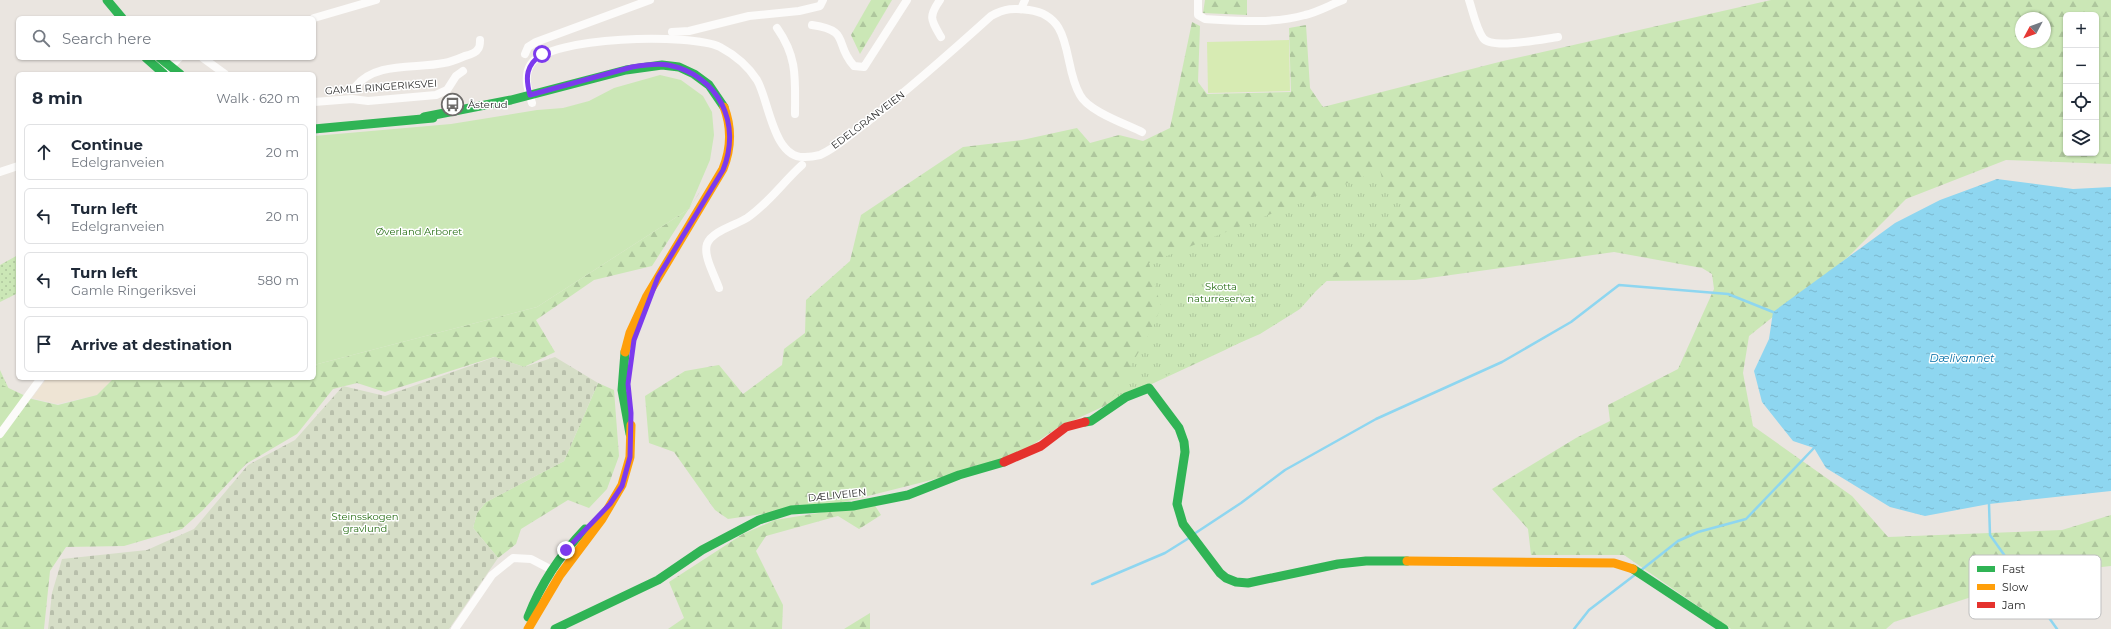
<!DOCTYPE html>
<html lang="en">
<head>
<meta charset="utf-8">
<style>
	body { margin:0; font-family:Montserrat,sans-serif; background:#f6f6f7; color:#1f2937 }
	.controls { position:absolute; right:12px; top:12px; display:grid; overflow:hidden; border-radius:6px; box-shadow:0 1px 3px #0004 }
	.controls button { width:36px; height:36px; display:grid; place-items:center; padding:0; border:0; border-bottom:1px solid #e0e1e3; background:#fff; color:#1f2937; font:20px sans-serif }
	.compass { position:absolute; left:2015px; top:12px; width:36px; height:36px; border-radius:50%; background:#fff; box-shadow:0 1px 3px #0004; rotate:229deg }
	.stop { position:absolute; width:12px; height:12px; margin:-9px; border:3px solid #7c3aed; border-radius:50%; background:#fff }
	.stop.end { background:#7c3aed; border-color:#fff; box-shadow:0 1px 4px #0008 }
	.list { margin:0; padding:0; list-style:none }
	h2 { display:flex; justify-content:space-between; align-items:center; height:52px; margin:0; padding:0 16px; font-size:17px }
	h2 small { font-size:13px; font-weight:400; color:#747a83 }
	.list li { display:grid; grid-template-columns:26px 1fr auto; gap:12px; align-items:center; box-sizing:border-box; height:56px; margin:0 8px 8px; padding:0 8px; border:1px solid #e0e1e3; border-radius:6px }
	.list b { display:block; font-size:15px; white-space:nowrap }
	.list p { margin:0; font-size:13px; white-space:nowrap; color:#747a83 }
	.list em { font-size:13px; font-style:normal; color:#747a83 }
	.icon { flex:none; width:22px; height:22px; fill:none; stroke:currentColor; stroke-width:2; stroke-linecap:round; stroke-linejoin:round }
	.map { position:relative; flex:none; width:2111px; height:629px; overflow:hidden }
	.search { position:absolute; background:#fff; box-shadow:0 1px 3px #0004; left:16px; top:16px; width:300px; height:44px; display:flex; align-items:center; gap:10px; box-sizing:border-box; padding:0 14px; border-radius:6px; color:#747a83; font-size:15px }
	.panel { position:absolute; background:#fff; box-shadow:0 1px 3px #0004; left:16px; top:72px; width:300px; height:308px; border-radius:6px }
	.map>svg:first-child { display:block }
	.education { fill:#eee4d4 }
	.grass { fill:url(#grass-dots) }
	.forest { fill:url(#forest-firs); fill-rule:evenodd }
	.cemetery { fill:url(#cemetery-stones) }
	.park { fill:url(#park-tufts) }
	.garden { fill:#cbe7b6 }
	.pitch { fill:#d7ebb3 }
	.water { fill:url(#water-ripples) }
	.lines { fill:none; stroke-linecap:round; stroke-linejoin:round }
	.stream { stroke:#8ed6f0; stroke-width:2.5 }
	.street { stroke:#fcfbfa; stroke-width:8 }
	.fast { stroke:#30b455; stroke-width:9 }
	.slow { stroke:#ff9f0a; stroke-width:9 }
	.jam { stroke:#e5322d; stroke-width:9 }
	.route { stroke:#7c3aed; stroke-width:5 }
	.labels { text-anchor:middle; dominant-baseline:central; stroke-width:3; stroke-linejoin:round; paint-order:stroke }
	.street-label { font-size:10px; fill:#2b2b2b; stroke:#fff }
	.poi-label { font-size:10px; fill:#2b2b2b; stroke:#fff; text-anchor:start }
	.park-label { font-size:10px; fill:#276e15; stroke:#fff }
	.water-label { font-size:11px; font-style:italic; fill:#036ea6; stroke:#fff }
	.key { fill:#fff; stroke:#bfbfbf; stroke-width:1 }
	.key-label { font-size:11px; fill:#2b2b2b }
</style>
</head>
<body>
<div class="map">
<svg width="2111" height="629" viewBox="0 0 2111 629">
	<defs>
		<pattern id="grass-dots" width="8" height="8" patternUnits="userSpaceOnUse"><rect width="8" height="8" fill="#cbe7b6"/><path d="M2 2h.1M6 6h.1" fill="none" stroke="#aec69d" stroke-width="1.8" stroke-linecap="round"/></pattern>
		<pattern id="forest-firs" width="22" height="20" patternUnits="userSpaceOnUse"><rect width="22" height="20" fill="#cbe7b6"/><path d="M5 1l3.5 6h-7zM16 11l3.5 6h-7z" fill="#aec69d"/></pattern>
		<pattern id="cemetery-stones" width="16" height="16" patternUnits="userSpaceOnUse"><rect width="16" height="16" fill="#d6dec7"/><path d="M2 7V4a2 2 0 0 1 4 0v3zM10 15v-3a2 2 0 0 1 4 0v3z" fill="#b8bfab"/></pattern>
		<pattern id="park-tufts" width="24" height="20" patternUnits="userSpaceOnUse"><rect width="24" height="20" fill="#cbe7b6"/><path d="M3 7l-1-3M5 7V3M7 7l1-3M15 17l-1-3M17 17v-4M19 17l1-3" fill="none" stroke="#aec69d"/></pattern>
		<pattern id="water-ripples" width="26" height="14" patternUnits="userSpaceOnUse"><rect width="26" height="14" fill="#8ed6f0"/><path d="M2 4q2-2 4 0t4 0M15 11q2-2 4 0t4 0" fill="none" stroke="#7bb8ce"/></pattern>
	</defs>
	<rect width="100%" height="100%" fill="#eae5e0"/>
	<path class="education" d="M47 378H114L97 395 57 404 32 398Z"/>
	<g class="grass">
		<path d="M18 255V293L0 302V265Z"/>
		<path d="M0 370 14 400 0 410Z"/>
	</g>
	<g class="forest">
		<path d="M871 0H892L860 54 851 35Z"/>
		<path d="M1205 0H1247V15L1203 13Z"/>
		<path d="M1771 0H2111V164L2006 160 1906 199 1848 257 1749 336 1743 373 1753 426 1852 496 1888 537 2062 530 2111 515V566L2046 573 1894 622 1886 629H1731L1624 555H1531L1528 529 1492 489 1576 438 1610 421 1608 405 1678 369 1714 289 1712 274 1702 268 1614 252 1415 280 1324 281 1272 326 1225 350 1057 428 1028 448 999 463 844 502 728 519 715 510 674 452 649 443 645 396 685 371 719 365 743 394 782 365 784 349 805 333 806 300 850 261 861 215 963 147 1022 140 1077 128 1090 143 1119 135 1143 141 1170 128 1192 22 1200 26 1198 82 1207 94 1291 92 1289 28 1306 25 1310 88 1323 107 1503 61ZM2066 15H2096V153H2066ZM2021 18H2045V42H2021Z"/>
		<path d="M708 179 652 266 594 280 536 320 555 352 524 367 494 357 385 392 357 383 333 389 297 434 246 464 203 510 182 529 124 546 66 547 50 571 44 629H0V384L32 399 58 405 97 395 114 378H314V365L537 307 689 209Z"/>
		<path d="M598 383 614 390 619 456 607 489 589 508 568 500 521 529 516 544 498 558 473 528 477 513 486 502 564 461Z"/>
		<path d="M874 504 881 515 859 529 838 516 766 536 756 551 783 605 782 629H668L684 618 669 582 743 534 775 520Z"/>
		<path d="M870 613V629H844Z"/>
	</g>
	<path class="cemetery" d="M495 357 524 367 555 357 598 383 564 461 486 502 477 513 473 528 498 558 449 629H48L52 593 62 559 147 550 194 529 248 465 295 440 343 386 385 396Z"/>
	<path class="park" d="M1380 170 1385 191 1405 208 1316 291 1300 309 1260 334 1175 371 1106 408 1151 331 1161 307 1149 263Z"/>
	<path class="garden" d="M660 75 681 80 703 96 712 112 714 135 710 160 689 209 537 307 314 365V136L451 124 537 110 563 108 589 101 614 88Z"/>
	<path class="pitch" d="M1289 40 1290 91 1208 93 1207 42Z"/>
	<path class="water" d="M1997 179 2073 189 2111 187V491L1989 504 1925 516 1890 507 1826 468 1814 448 1793 441 1762 402 1754 371 1769 339 1773 312 1895 223 1940 200Z"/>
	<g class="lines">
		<g class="stream">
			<path d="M1989 504 1990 535 2057 629"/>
			<path d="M1194 534 1241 503 1285 470 1376 419 1502 362 1571 322 1619 285 1728 294 1773 312"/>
			<path d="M1640 571 1678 541 1698 532 1746 519 1814 448"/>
			<path d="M1092 584 1165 553 1189 538"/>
			<path d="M1574 629 1589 610 1636 574"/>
		</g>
		<g class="street">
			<path d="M940 0C928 17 931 20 941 37"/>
			<path d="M1198 0V15L1205 19C1238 21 1272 24 1305 15 1318 12 1330 5 1343 0"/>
			<path d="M1469 0C1473 12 1476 28 1483 38 1491 50 1543 39 1558 37"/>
			<path d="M1021 9 1025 0"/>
			<path d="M314 18 376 0"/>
			<path d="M812 25C852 31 833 43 854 66L864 67 907 0"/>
			<path d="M777 28C798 58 795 79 795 114"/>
			<path d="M672 32 689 31 749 16 799 11 820 6 823 0"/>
			<path d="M525 54 528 47 536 42 650 0"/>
			<path d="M203 58 225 74"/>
			<path d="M168 69 179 58"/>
			<path d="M355 87C375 61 416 69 444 63 451 62 458 59 465 56 469 55 476 53 478 49 480 47 480 43 480 40"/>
			<path d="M314 102 352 99 368 101 436 95 447 90 456 76 463 71"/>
			<path d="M532 103C528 90 523 76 531 64 549 36 691 33 720 47 735 55 748 66 757 80 769 100 773 159 805 157 809 157 816 156 820 155 836 148 852 133 866 123 909 89 950 53 991 16 1005 8 1014 8 1029 10 1075 16 1062 65 1080 95 1088 111 1126 124 1142 132"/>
			<path d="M0 172 18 166"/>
			<path d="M719 288C715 276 703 256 707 244 712 231 736 225 747 218 769 203 783 182 802 165"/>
			<path d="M0 434 41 378"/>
			<path d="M455 629 492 575 513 558 531 559 554 571"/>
		</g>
		<g class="fast">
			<path d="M107 0 122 18"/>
			<path d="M146 58 164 74"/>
			<path d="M160 58 180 74"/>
			<path d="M424 117 511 100 626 70 662 65 679 67 694 74 709 85 724 107"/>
			<path d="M314 129 433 118"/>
			<path d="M625 352 622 390 630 434"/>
			<path d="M1085 422 1091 421 1126 397 1149 388 1179 428 1184 442 1185 452 1177 504 1183 524 1220 573 1226 578 1236 582 1248 583 1338 564 1366 561H1407"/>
			<path d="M1633 569 1724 629"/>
			<path d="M528 617C541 583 560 555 585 529"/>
			<path d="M555 629 658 580 702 550 759 520 791 510 853 506 908 495 959 475 1004 462"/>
		</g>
		<g class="slow">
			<path d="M625 352 630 333 647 296 723 169C731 149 732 128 724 107"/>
			<path d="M1407 561 1614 563 1633 569"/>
			<path d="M528 629 560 575 602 519 622 485 630 457 631 425"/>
		</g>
		<path class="jam" d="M1004 462 1041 446 1066 427 1085 422"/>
	</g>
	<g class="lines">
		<path class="route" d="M542 54C526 65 525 77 530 95L632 67C644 65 656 63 668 65 719 75 742 124 723 170L658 277 634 340 628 384 631 413 630 457 622 486 610 504 566 550"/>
	</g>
	<defs>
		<symbol id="bus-ring" viewBox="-11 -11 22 22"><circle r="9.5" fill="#fff" stroke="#6e6c6a" stroke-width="1.5"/><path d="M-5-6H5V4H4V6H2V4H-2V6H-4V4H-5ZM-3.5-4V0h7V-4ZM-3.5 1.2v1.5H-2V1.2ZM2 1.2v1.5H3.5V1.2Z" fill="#6e6c6a"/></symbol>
	</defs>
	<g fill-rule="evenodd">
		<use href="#bus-ring" x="440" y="92" width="25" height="25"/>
	</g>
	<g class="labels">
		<g class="street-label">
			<text transform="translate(381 87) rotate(-4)">GAMLE RINGERIKSVEI</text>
			<text transform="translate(868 120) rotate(-37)">EDELGRANVEIEN</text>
			<text transform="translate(837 495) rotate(-6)">DÆLIVEIEN</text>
		</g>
		<g class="poi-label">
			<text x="468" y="104">Åsterud</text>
		</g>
		<g class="park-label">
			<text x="419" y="231">Øverland Arboret</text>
			<text x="1221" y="286">Skotta<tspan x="1221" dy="12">naturreservat</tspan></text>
			<text x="365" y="516">Steinsskogen<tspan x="365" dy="12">gravlund</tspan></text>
		</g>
		<g class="water-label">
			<text x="1962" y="358">Dælivannet</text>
		</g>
	</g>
	<rect x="1969" y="555" width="132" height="64" rx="6" class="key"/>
	<rect x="1977" y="566" width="18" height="6" fill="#30b455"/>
	<rect x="1977" y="584" width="18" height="6" fill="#ff9f0a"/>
	<rect x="1977" y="602" width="18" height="6" fill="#e5322d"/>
	<g class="key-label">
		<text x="2002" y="573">Fast</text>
		<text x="2002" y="591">Slow</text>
		<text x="2002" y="609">Jam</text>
	</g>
</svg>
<div class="controls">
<button>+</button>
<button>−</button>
<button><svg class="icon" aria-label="locate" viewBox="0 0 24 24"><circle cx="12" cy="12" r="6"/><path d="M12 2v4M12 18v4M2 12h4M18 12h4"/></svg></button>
<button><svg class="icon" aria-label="layers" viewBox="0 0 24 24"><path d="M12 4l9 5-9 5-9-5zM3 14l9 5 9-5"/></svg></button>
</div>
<svg class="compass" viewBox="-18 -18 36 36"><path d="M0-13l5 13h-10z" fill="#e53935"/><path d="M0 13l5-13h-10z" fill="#747a83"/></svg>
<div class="stop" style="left:542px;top:54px"></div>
<div class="stop end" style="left:566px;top:550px"></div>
<div class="search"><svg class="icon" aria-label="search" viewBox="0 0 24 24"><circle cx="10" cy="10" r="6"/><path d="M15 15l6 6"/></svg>Search here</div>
<section class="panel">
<h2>8 min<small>Walk · 620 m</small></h2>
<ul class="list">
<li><svg class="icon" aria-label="ahead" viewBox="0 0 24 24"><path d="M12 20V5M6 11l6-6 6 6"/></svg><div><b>Continue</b><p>Edelgranveien</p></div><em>20 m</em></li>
<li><svg class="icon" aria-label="left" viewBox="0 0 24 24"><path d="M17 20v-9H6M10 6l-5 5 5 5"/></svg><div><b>Turn left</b><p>Edelgranveien</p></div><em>20 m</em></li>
<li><svg class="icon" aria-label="left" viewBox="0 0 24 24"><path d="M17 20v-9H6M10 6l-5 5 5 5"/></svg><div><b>Turn left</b><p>Gamle Ringeriksvei</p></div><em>580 m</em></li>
<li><svg class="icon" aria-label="arrive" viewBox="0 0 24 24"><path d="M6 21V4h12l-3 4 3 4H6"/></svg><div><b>Arrive at destination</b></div></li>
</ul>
</section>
</div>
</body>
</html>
